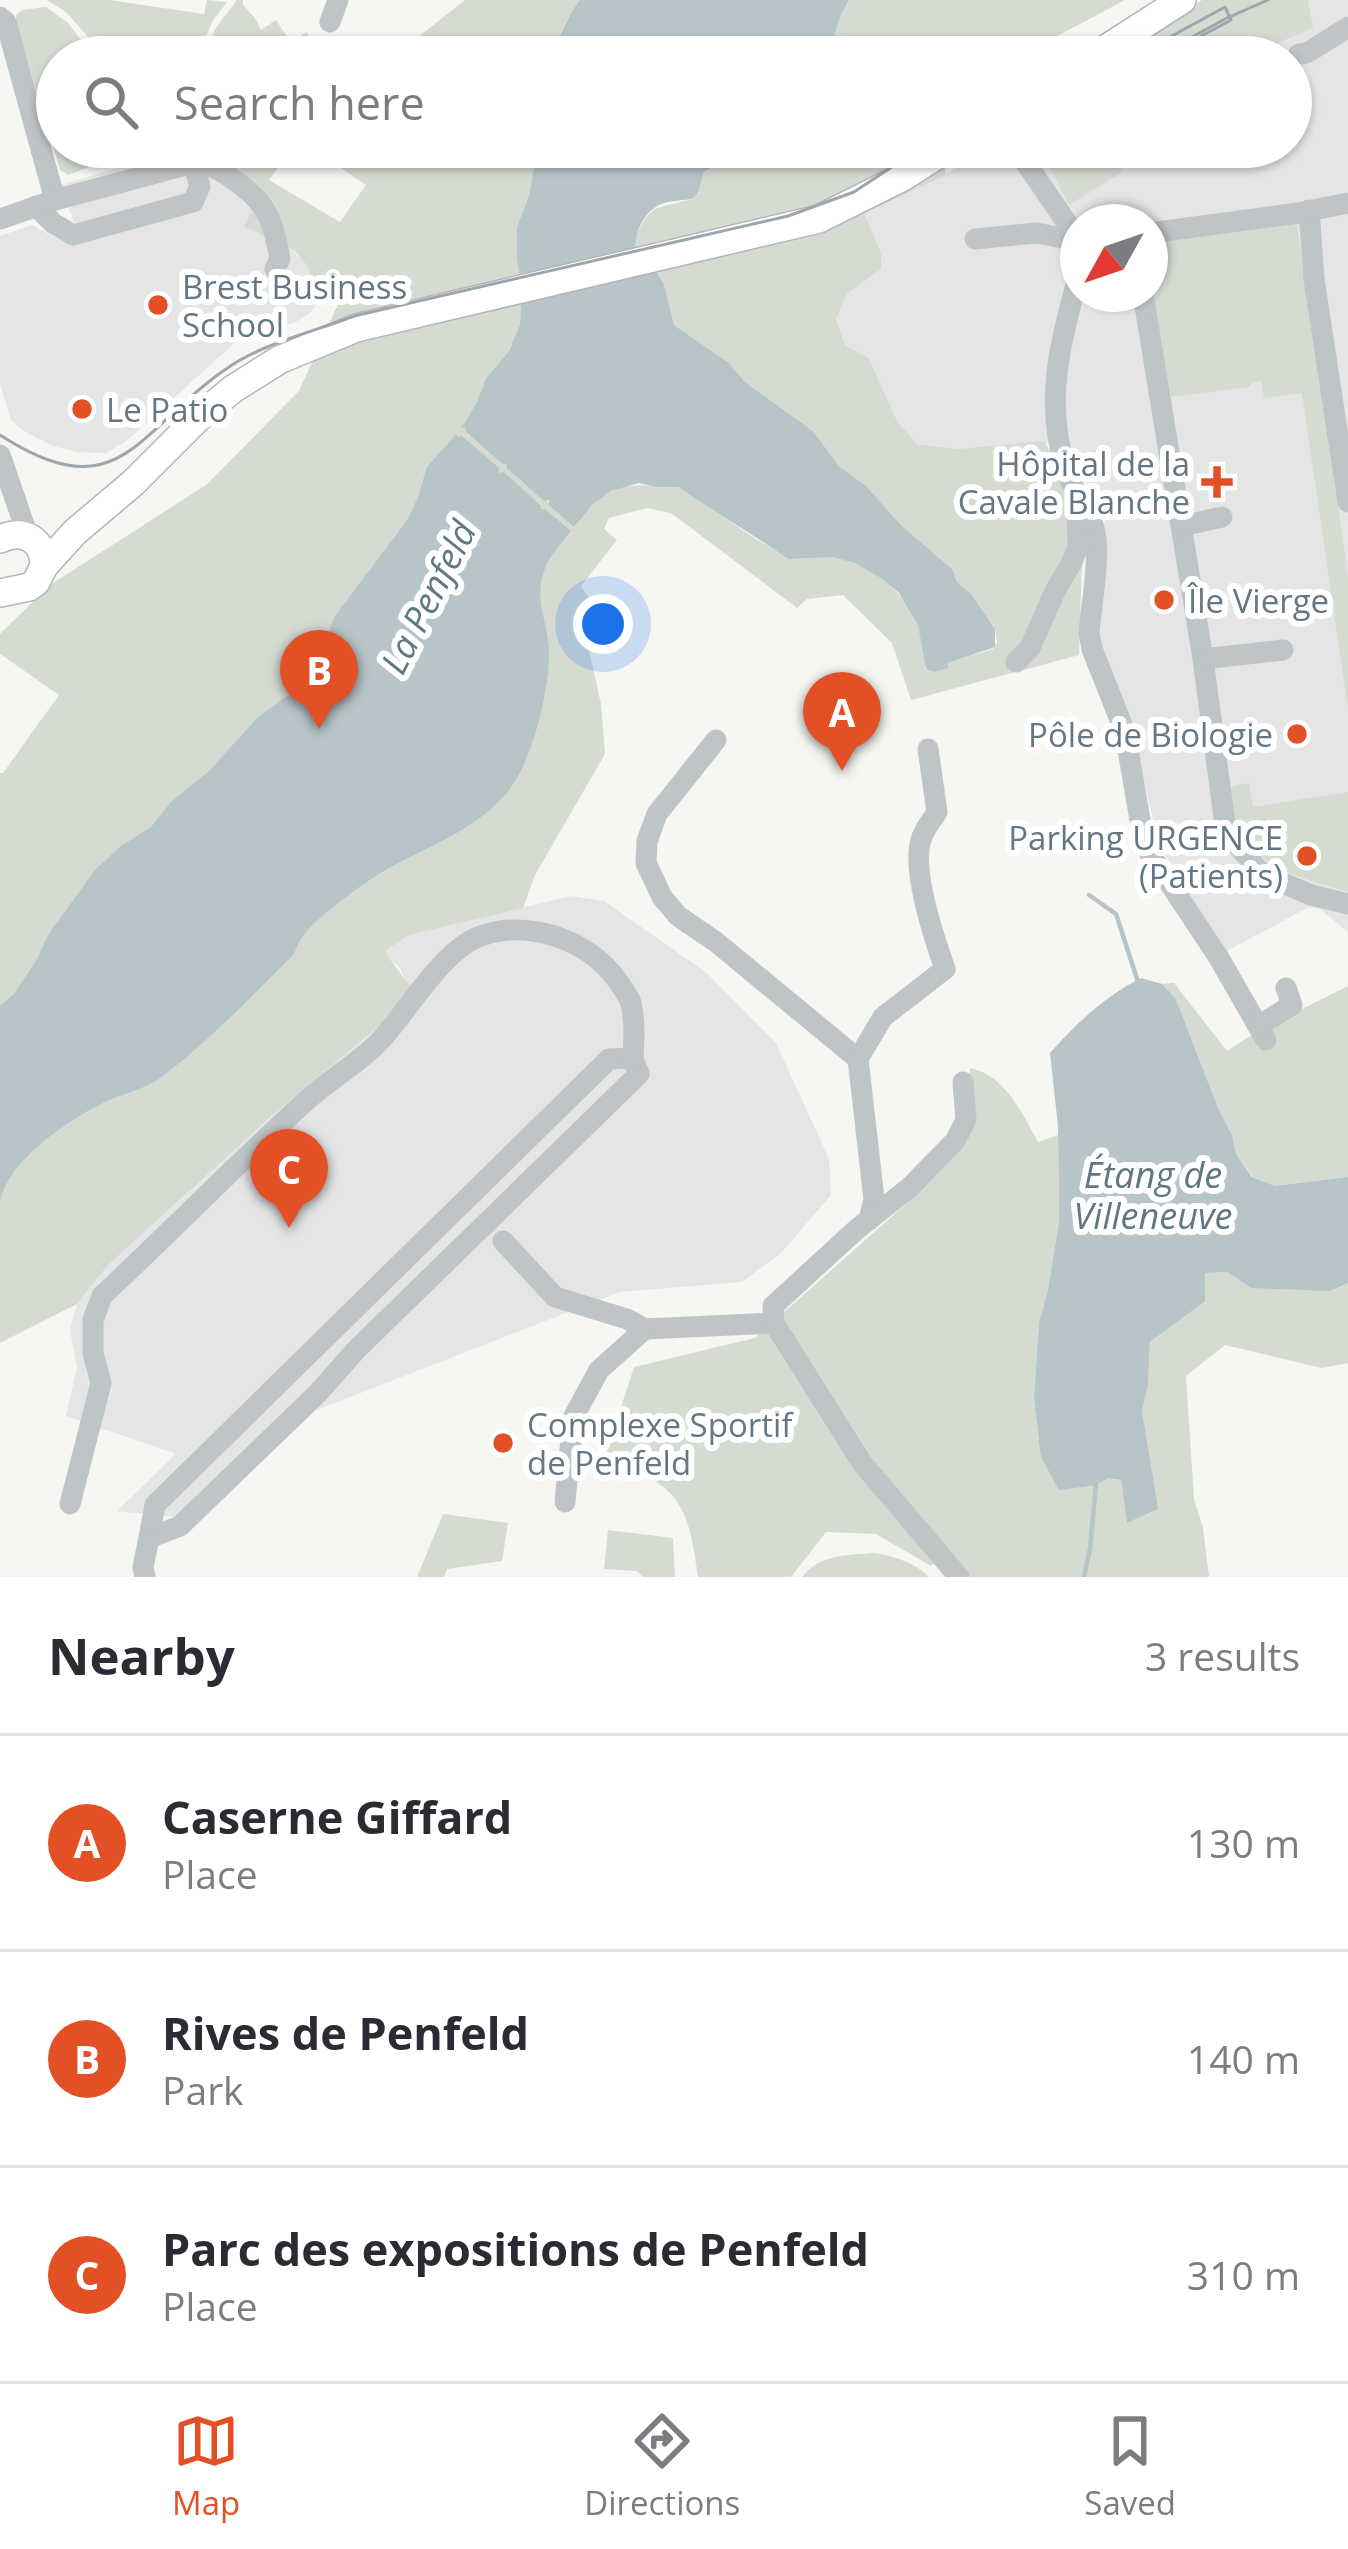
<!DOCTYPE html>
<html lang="en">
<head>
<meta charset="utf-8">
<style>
	body { margin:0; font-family:"Open Sans",sans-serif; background:#f2f2f3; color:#2b2b33 }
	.compass { position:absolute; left:1060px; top:204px; width:108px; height:108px; border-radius:50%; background:#fff; box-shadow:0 3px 9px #0004; rotate:230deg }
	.you { position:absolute; left:603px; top:624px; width:42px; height:42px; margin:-30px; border:9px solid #fff; border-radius:50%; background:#1a73e8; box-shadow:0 0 0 18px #1a73e833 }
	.badge { display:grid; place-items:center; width:78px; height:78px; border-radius:50%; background:#e45025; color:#fff; font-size:39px; font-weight:700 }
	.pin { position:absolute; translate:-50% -99px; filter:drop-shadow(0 3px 6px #0008) }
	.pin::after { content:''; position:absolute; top:63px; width:42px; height:36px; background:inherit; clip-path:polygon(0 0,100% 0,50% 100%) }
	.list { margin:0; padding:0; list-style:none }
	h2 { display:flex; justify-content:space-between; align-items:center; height:156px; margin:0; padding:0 48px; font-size:51px }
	h2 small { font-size:39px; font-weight:400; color:#7c7c81 }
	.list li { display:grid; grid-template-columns:78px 1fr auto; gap:36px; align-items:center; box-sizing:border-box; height:216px; padding:0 48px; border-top:3px solid #e1e1e2 }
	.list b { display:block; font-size:45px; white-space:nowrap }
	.list p { margin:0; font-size:39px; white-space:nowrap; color:#7c7c81 }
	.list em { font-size:39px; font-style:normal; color:#7c7c81 }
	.icon { flex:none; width:66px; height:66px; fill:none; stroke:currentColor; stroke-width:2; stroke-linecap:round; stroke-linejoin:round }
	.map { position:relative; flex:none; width:1348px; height:1577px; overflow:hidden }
	.search { position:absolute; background:#fff; box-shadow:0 3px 9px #0004; left:36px; right:36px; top:36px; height:132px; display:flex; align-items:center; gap:30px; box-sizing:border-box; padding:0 42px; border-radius:66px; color:#7c7c81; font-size:45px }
	.sheet { height:804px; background:#fff }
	nav { display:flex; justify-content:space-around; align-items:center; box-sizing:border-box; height:168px; border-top:3px solid #e1e1e2; background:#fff; font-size:33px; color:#7c7c81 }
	nav a { display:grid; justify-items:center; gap:6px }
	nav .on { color:#e45025 }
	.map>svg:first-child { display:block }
	.built { fill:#e4e5e4; fill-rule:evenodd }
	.green { fill:#d6dbd2 }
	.water { fill:#b7c4c8 }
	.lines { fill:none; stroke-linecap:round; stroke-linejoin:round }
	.stream { stroke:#b7c4c8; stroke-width:4.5 }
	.major-casing { stroke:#b1b6ba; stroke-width:30 }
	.minor { stroke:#bfc4c7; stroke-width:21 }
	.major { stroke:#fff; stroke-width:27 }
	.tram { stroke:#9ea6ab; stroke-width:3 }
	.poi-dot { fill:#e45025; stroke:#fff; stroke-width:4.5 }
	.labels { text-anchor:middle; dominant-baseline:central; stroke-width:12; stroke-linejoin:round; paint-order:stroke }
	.poi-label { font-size:33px; fill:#657784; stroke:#fff; text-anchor:start }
	.water-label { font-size:36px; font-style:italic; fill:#617881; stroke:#fff }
</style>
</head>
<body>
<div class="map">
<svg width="1348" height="1577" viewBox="0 0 1348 1577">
	<rect width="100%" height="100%" fill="#f6f6f3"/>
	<g class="built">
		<path d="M1230 0H1348V932L1320 909 1309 907 1223 953 1159 844 1131 725 1097 638 1105 516 1063 441 956 449 917 444 897 421 869 358 845 345 836 318 847 294 881 269V253L864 213 980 157 1008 162 1031 147H1291V57H1120ZM1078 222H1150V294H1078Z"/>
		<path d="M188 147H198L261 197 245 226 294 251 305 263 322 297 309 314 294 323 248 331 125 442 106 453 76 452 53 446 25 432 11 420 0 384V236L32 225 68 244 76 229 61 185Z"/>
		<path d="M571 896 604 901 707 973 776 1043 829 1159 831 1195 781 1253 742 1282 620 1292 314 1411 195 1519 117 1511 176 1454 66 1416 77 1367 70 1330 77 1304 107 1266 276 1112 405 981 400 968 384 952 408 935Z"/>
	</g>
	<g class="green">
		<path d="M47 0H109L204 14 207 0 227 2 212 22 198 57H106L66 12Z"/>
		<path d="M237 0H243V5L255 18 261 30 276 20 291 43 306 32 314 43 324 36V45L316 57H205L215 29Z"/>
		<path d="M465 0H580C563 21 565 36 541 57H397L398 53Z"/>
		<path d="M849 0H1125L1018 57 982 54 977 57H828L840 17Z"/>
		<path d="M1202 0H1308L1313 28 1245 57H1120C1148 38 1172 15 1202 0Z"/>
		<path d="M46 7 68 23 94 57H57V147H114L103 162 68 175 60 170 16 22V15L22 10Z"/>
		<path d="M198 147H293L269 180 340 222 366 185 310 147H538L529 195 517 227 522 291 520 324 509 351 486 378 476 404 462 426 466 428V432L502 464H507L575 526C593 496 618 482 652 486 663 488 670 483 680 488 722 509 754 548 801 559 849 544 906 586 921 631 924 642 925 657 925 669L948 668 947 663 993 649 997 642 995 629 972 595 957 582 953 570 900 524 866 486 839 466 813 431 745 382 729 363 674 325 664 284 637 254 634 240C653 198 658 211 694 198L699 192 704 172 748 147H941L946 175 864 213 881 253V269L847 294 836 319 845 345 869 358 897 421 917 444 956 449 1045 441 1083 530 1079 655 911 700 892 643 843 595 807 599 797 608 671 513 647 508 609 518 604 529 617 540 581 586 592 604 578 617 589 651 601 704 605 754 535 875 523 908 409 935 385 951C390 959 406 982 411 987L379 1026 276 1112 107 1266 77 1304 0 1343V773H3L59 695 0 654V634L50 585 206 485 299 391 339 302 322 297 305 263 295 251 244 226 261 196Z"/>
		<path d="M1039 147H1116L1122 172 1069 205Z"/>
		<path d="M1296 219 1348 576V709L1302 393 1264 398 1261 381 1253 382 1249 387 1171 397 1150 283V241Z"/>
		<path d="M1249 783 1253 807 1348 792V892C1304 878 1249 868 1233 816 1231 807 1231 796 1230 787Z"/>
		<path d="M1174 983 1227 1051 1256 1032 1348 986V1177L1275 1186 1253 1177 1236 1154 1232 1135 1218 1108 1176 999 1162 984Z"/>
		<path d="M970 1068C1005 1075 1022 1113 1038 1142L1058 1135 1059 1221 1048 1290 1039 1322 1034 1397 1108 1478 1121 1480 1127 1523 1157 1509 1142 1411 1148 1386 1150 1342 1204 1301V1273L1228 1272 1330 1291 1348 1283V1363L1322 1368 1225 1345 1186 1376 1194 1499 1203 1528 1209 1577H959L942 1556 931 1566 876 1534 826 1532 791 1577H698C692 1538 689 1497 649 1478 635 1471 617 1469 602 1465L634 1367 755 1338 916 1195 971 1120Z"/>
		<path d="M443 1514 508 1523 502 1561 447 1569 444 1577H417Z"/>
		<path d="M608 1530 673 1538 675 1577H643L637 1571 604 1569Z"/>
		<path d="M875 1553C896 1557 914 1562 929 1577H802C819 1554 849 1555 875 1553Z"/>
	</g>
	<g class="water">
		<path d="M580 0H849L840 17 828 57H541C566 36 563 21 580 0Z"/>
		<path d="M538 147H748L704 172 699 191 694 198C684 201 674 200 664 203 645 209 633 233 636 251L655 270 664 284 674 325 729 363 745 382 813 431 839 466 866 486 900 524 953 570 957 582 972 595 995 629V647L948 663V668L934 672 926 669 918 625 899 593 881 578 855 563 833 557 789 559 678 487H656L639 483 611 491 593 504 574 527 549 505V500L544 501 507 468V464H502L466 432 465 427 461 428 476 404 486 378 509 351 520 324 522 291 517 258V227L529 195Z"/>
		<path d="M456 434 458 437 462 436 499 468V473L504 472 540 505 541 509H545L571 531C559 546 546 559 542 578 536 602 548 626 549 650 550 689 533 759 509 790 476 832 423 847 379 874 361 885 343 899 327 912 312 925 300 935 294 954 252 996 210 1040 163 1076 145 1090 123 1093 103 1103 68 1120 3 1164 0 1205V1006L14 994 36 961 48 935 95 870 121 846 151 827 171 802 209 771 258 717 291 693 306 676 319 657 335 616 408 519 418 497 427 467Z"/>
		<path d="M1141 978 1162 984 1176 999 1218 1108 1232 1135 1236 1154 1252 1177 1275 1186 1348 1177V1283L1330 1291 1251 1288 1228 1272 1205 1273V1301L1150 1342 1148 1386 1142 1411 1158 1509 1127 1523 1121 1480 1108 1478 1096 1485 1059 1490 1041 1457 1034 1397 1039 1322 1048 1290 1059 1221 1058 1126 1050 1053C1078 1022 1104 997 1141 978Z"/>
	</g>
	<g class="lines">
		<g class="stream">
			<path d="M1089 895 1116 914 1139 985"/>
			<path d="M1084 1577 1090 1549 1096 1485"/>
		</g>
		<defs>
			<g id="major">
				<path d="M1093 57 1182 0"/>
				<path d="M0 539C24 528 44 540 44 566"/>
				<path d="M0 593 29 587 36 582 44 566 75 532 133 483 199 417 233 389 279 360 356 328 819 219 901 178 950 147"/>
			</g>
		</defs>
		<use href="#major" class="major-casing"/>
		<g class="minor">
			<path d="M0 17 6 22 55 200"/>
			<path d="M330 22 338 0"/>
			<path d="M1299 54 1307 53 1348 27"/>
			<path d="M1015 147 1071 229 1078 232"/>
			<path d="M36 206 53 223 73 235 193 202 200 186 193 163"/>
			<path d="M1309 210 1314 279 1348 502"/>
			<path d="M0 219 55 200 193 163C208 164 218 169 230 177 266 201 273 218 280 259L275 269"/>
			<path d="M1150 233 1298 213 1348 203"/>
			<path d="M975 239 1036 233 1063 238 1071 229"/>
			<path d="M1078 277C1060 345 1044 401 1066 471 1074 493 1094 515 1096 539 1099 566 1091 606 1089 633L1092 649 1125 732 1141 826 1150 854 1219 958 1266 1040"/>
			<path d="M1143 294 1203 659 1226 832 1262 874 1311 895 1348 904"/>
			<path d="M0 455 28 536"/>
			<path d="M1182 526 1222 517"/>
			<path d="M1203 659 1283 650"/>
			<path d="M1016 662 1030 648 1055 591 1072 562 1078 547 1077 516 1083 507"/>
			<path d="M716 740 657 814 647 841 646 863 662 897 678 916 716 942 858 1059"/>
			<path d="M1258 1026 1292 1005 1286 988"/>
			<path d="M633 1058 639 1074 356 1350 318 1393 180 1526 149 1538 155 1505 609 1059Z"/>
			<path d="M869 1220 874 1199 858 1059 883 1017 945 969C934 938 910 867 922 837 925 828 932 820 937 812L928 749"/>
			<path d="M503 1241 555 1297 627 1319 645 1329 774 1323"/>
			<path d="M565 1502 573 1418 599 1370 645 1329"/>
			<path d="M70 1504 101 1383 93 1353V1320L102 1296C171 1231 237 1164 307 1100 330 1079 356 1065 378 1043 406 1014 441 952 478 937 526 918 588 939 617 980 622 987 628 995 631 1003 635 1021 634 1040 633 1058"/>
			<path d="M145 1577 143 1567 149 1538"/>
			<path d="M959 1577 862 1463 774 1323 773 1306 857 1229 909 1188 955 1141 966 1120 963 1082"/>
		</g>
		<use href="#major" class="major"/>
		<g class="tram">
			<path d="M1225 7 1231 20 1177 49 1170 37Z"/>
			<path d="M1155 57 1227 18 1268 0"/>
			<path d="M0 435C121 513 137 429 226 369 265 342 311 333 354 316L788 216 854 192 922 147"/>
		</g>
	</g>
	<g class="poi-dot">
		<circle cx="158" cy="305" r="12"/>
		<circle cx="82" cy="409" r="12"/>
		<path d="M1211 464h12v12h12v12h-12v12h-12v-12h-12v-12h12z"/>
		<circle cx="1164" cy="600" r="12"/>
		<circle cx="1297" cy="734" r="12"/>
		<circle cx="1307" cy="856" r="12"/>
		<circle cx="503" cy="1443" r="12"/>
	</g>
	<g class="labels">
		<g class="poi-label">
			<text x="182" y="286">Brest Business<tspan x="182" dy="38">School</tspan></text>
			<text x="106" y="409">Le Patio</text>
			<text x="1190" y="463" text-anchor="end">Hôpital de la<tspan x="1190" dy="38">Cavale Blanche</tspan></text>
			<text x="1188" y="600">Île Vierge</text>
			<text x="1273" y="734" text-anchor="end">Pôle de Biologie</text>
			<text x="1283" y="837" text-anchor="end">Parking URGENCE<tspan x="1283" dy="38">(Patients)</tspan></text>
			<text x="527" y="1424">Complexe Sportif<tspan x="527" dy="38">de Penfeld</tspan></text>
		</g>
		<g class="water-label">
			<text transform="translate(428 597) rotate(-63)">La Penfeld</text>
			<text x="1153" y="1174">Étang de<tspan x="1153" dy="41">Villeneuve</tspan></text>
		</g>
	</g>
</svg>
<svg class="compass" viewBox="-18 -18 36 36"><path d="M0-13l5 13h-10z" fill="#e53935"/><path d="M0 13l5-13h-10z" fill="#7c7c81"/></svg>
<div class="you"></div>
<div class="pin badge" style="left:842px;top:771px">A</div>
<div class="pin badge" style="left:319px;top:729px">B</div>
<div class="pin badge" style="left:289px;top:1228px">C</div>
<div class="search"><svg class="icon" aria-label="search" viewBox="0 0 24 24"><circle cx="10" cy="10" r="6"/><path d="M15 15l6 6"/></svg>Search here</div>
</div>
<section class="sheet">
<h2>Nearby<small>3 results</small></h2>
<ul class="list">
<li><span class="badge">A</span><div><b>Caserne Giffard</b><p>Place</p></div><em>130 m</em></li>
<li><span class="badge">B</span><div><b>Rives de Penfeld</b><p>Park</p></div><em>140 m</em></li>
<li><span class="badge">C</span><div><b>Parc des expositions de Penfeld</b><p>Place</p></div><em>310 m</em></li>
</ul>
</section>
<nav>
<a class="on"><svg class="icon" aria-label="map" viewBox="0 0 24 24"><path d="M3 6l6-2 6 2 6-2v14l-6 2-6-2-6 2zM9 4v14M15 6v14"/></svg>Map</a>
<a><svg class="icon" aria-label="directions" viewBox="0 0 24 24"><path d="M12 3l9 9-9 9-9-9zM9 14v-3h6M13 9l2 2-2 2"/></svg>Directions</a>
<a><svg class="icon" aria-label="saved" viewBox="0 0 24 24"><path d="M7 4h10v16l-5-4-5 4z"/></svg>Saved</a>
</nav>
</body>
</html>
